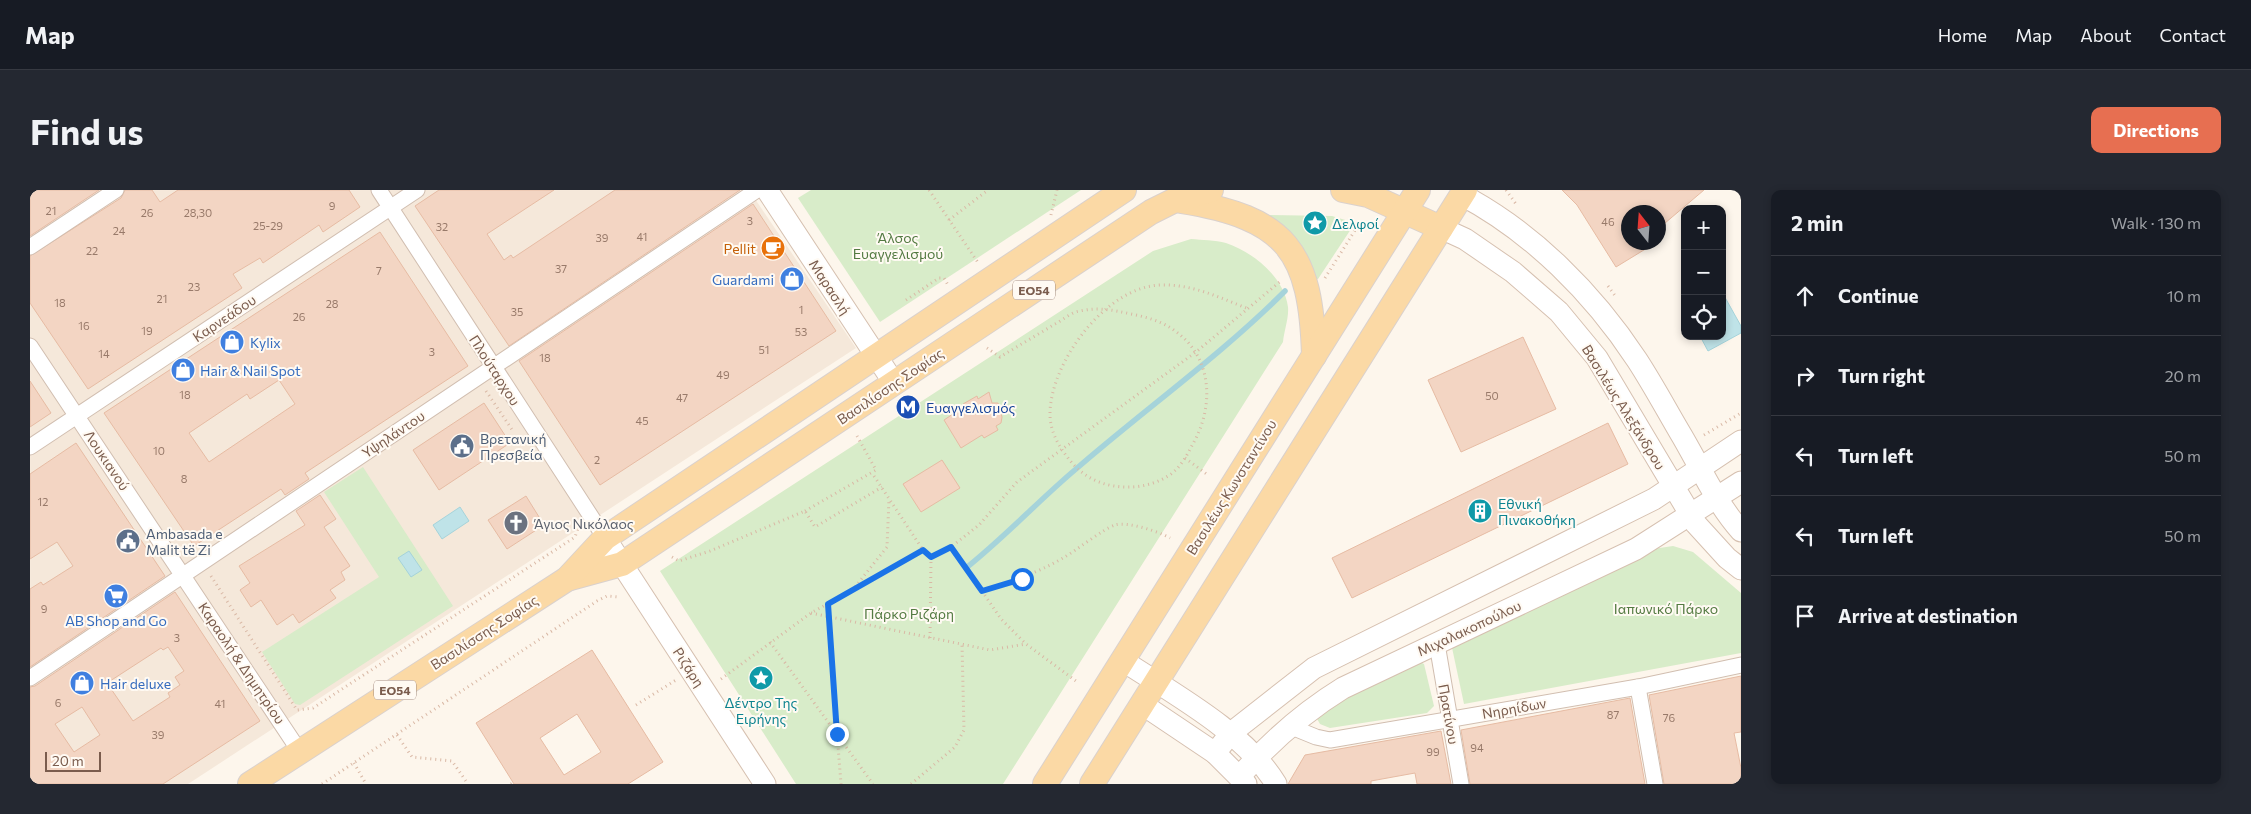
<!DOCTYPE html>
<html lang="en">
<head>
<meta charset="utf-8">
<style>
	body { margin:0; font-family:Commissioner,sans-serif; background:#242831; color:#f1f3f6 }
	.controls { position:absolute; right:15px; top:15px; display:grid; overflow:hidden; border-radius:10px; box-shadow:0 2px 8px #0003 }
	.controls button { width:45px; height:45px; display:grid; place-items:center; padding:0; border:0; border-bottom:1px solid #363941; background:#171b24; color:#f1f3f6; font:25px sans-serif }
	.compass { position:absolute; left:1591px; top:15px; width:45px; height:45px; border-radius:50%; background:#171b24; box-shadow:0 2px 8px #0003; rotate:343deg }
	.scale { position:absolute; left:15px; bottom:12px; width:56px; box-sizing:border-box; padding-left:5px; border:2px solid #7a5c4d; border-top:0; font-size:14px; line-height:18px; white-space:nowrap; color:#7a5c4d; -webkit-text-stroke:4px #fffaf3; paint-order:stroke }
	.stop { position:absolute; width:15px; height:15px; margin:-11px; border:4px solid #1a73e8; border-radius:50%; background:#fff }
	.stop.end { background:#1a73e8; border-color:#fff; box-shadow:0 1px 5px #0008 }
	.list { margin:0; padding:0; list-style:none }
	h2 { display:flex; justify-content:space-between; align-items:center; height:65px; margin:0; padding:0 20px; font-size:21px }
	h2 small { font-size:16px; font-weight:400; color:#9ea1a6 }
	.list li { display:grid; grid-template-columns:32px 1fr auto; gap:15px; align-items:center; box-sizing:border-box; height:80px; padding:0 20px; border-top:1px solid #363941 }
	.list b { display:block; font-size:19px; white-space:nowrap }
	.list em { font-size:16px; font-style:normal; color:#9ea1a6 }
	.icon { flex:none; width:28px; height:28px; fill:none; stroke:currentColor; stroke-width:2; stroke-linecap:round; stroke-linejoin:round }
	.map { position:relative; flex:none; width:1711px; height:594px; overflow:hidden; border-radius:10px }
	header { display:flex; align-items:center; gap:30px; box-sizing:border-box; height:70px; padding:0 25px; background:#171b24; border-bottom:1px solid #363941 }
	header strong { font-size:24px }
	nav { display:flex; gap:28px; margin-inline-start:auto; font-size:18px }
	.intro { display:flex; align-items:center; justify-content:space-between; box-sizing:border-box; height:120px; padding:0 30px }
	h1 { margin:0; font-size:35px }
	.button { padding:12px 22px; border-radius:10px; background:#e76f51; color:#fff; font-size:18px; font-weight:700 }
	main { display:flex; gap:30px; padding:0 30px }
	aside { flex:1; background:#171b24; border-radius:10px; box-shadow:0 2px 8px #0003 }
	.map>svg:first-child { display:block }
	.residential { fill:#f5e8da }
	.green { fill:#d8ecc9 }
	.water { fill:#bfe3e8; stroke:#a5d3da }
	.lines { fill:none; stroke-linecap:round; stroke-linejoin:round }
	.stream { stroke:#a5d3da; stroke-width:5.5 }
	.building { fill:#f3d5c3; stroke:#e6bba3; fill-rule:evenodd }
	.street-casing { stroke:#d1beb0; stroke-width:17 }
	.secondary-casing { stroke:#d6c0b0; stroke-width:23 }
	.primary-casing { stroke:#dad1cd; stroke-width:26 }
	.path { stroke:#d9b8a5; stroke-width:3; stroke-dasharray:1 4; stroke-linecap:butt }
	.street { stroke:#fff; stroke-width:15 }
	.secondary { stroke:#fff; stroke-width:21 }
	.primary { stroke:#fbd9a5; stroke-width:24 }
	.route { stroke:#1a73e8; stroke-width:6 }
	.labels { text-anchor:middle; dominant-baseline:central; stroke-width:4; stroke-linejoin:round; paint-order:stroke }
	.number-label { font-size:11px; fill:#987a6a }
	.shield { fill:#fffaf3; stroke:#a28b7f; stroke-width:1 }
	.shield-label { font-size:12px; font-weight:bold; fill:#7a5c4d }
	.culture-label { font-size:14px; fill:#0d838f; stroke:#fffaf3; text-anchor:start }
	.park-label { font-size:14px; fill:#537a41; stroke:#fffaf3 }
	.food-label { font-size:14px; fill:#c56008; stroke:#fffaf3; text-anchor:end }
	.shop-label { font-size:14px; fill:#366cbe; stroke:#fffaf3; text-anchor:start }
	.street-label { font-size:14px; fill:#7a5c4d; stroke:#fffaf3 }
	.transit-label { font-size:14px; fill:#164399; stroke:#fffaf3; text-anchor:start }
	.service-label { font-size:14px; fill:#4e5e75; stroke:#fffaf3; text-anchor:start }
	.worship-label { font-size:14px; fill:#5b616d; stroke:#fffaf3; text-anchor:start }
</style>
</head>
<body>
<header>
<strong>Map</strong>
<nav><a>Home</a><a>Map</a><a>About</a><a>Contact</a></nav>
</header>
<div class="intro"><h1>Find us</h1><a class="button">Directions</a></div>
<main>
<div class="map">
<svg width="1711" height="594" viewBox="0 0 1711 594">
	<rect width="100%" height="100%" fill="#fdf6ec"/>
	<path class="residential" d="M0 0H719L826 158 158 594H0Z"/>
	<g class="green">
		<path d="M781 0H1051L850 132 768 8Z"/>
		<path d="M1240 25 1302 26 1325 33 1288 89H1285L1243 34Z"/>
		<path d="M1161 49C1172 50 1185 50 1196 53 1223 62 1254 87 1258 117 1259 128 1254 141 1253 152L973 594H766L630 381 1123 61Z"/>
		<path d="M333 277 423 416 270 515 265 514 232 462 349 387 294 302Z"/>
		<path d="M1643 356 1663 362 1711 403V463L1434 514 1421 453 1623 359Z"/>
		<path d="M1384 469 1394 474 1404 516 1397 523 1300 538 1290 534 1286 527 1288 519Z"/>
	</g>
	<g class="water">
		<path d="M1692 102 1711 136V143L1678 161 1670 146H1692Z"/>
		<path d="M430 317 439 331 412 349 403 335Z"/>
		<path d="M379 361 392 380 381 387 368 368Z"/>
	</g>
	<g class="lines">
		<path class="stream" d="M936 378C975 347 1008 311 1046 279 1115 219 1190 166 1255 101"/>
	</g>
	<g class="building">
		<path d="M0 0H69L0 46Z"/>
		<path d="M95 0H122L130 12 148 0H319L330 17 293 42 289 35 233 73 230 68 203 84 212 98 58 199 0 113V66L91 8Z"/>
		<path d="M409 0H524L457 44 474 70 481 65 483 68 585 0H710L479 156 385 16Z"/>
		<path d="M1532 0H1674L1628 39V22H1598V52H1627L1586 77 1547 15Z"/>
		<path d="M723 14 806 141 570 295 489 171Z"/>
		<path d="M350 42 438 176 275 283 279 289 255 305 251 299 164 356 74 223ZM249 190 265 214 179 272 159 243 217 204 220 209Z"/>
		<path d="M1493 147 1526 219 1431 262 1398 190Z"/>
		<path d="M0 191 21 223 0 237Z"/>
		<path d="M959 202 962 213H968L972 227 971 233 966 236 968 240 954 248 952 245 931 258 914 230 935 216 933 214 947 206 948 209Z"/>
		<path d="M454 213 480 253 409 300 383 260Z"/>
		<path d="M1578 233 1598 274 1322 408 1302 368Z"/>
		<path d="M46 253 135 386 0 477V399L11 392 13 395 43 376 27 352 0 369V284Z"/>
		<path d="M912 270 930 298 891 322 873 294Z"/>
		<path d="M290 305 306 329 294 337 320 376 311 382 315 390 300 400 306 408 269 433 263 424 247 435 231 410 221 417 210 400 220 393 209 376 275 335 266 321Z"/>
		<path d="M496 306 514 335 477 359 458 330Z"/>
		<path d="M145 402 230 531 133 594H0V497L5 496ZM138 457 154 481 145 487 150 495 138 503 140 507 103 531 77 493 131 458 133 460ZM52 517 70 545 44 562 25 534Z"/>
		<path d="M562 460 633 572 598 594H484L446 533ZM547 524 571 562 534 585 510 548Z"/>
		<path d="M1711 486V542L1704 543 1711 578V594H1634L1619 505Z"/>
		<path d="M1600 508 1615 594H1440L1431 540Z"/>
		<path d="M1411 541 1421 594H1387L1385 583 1341 591V594H1258L1275 565Z"/>
	</g>
	<g class="lines">
		<defs>
			<g id="street">
				<path d="M349 0 575 348"/>
				<path d="M0 57 86 0"/>
				<path d="M0 156 270 562"/>
				<path d="M0 257 387 0"/>
				<path d="M1407 454 1431 594"/>
				<path d="M0 488 727 0"/>
				<path d="M1608 497 1625 594"/>
				<path d="M1259 536 1286 547 1300 550 1608 497 1711 475"/>
			</g>
			<g id="secondary">
				<path d="M737 0 864 193"/>
				<path d="M1432 5C1502 42 1563 103 1607 170 1622 193 1635 217 1649 241 1669 274 1685 312 1711 341"/>
				<path d="M1411 38 1435 49 1483 82 1529 122 1567 168 1666 334 1697 368 1711 379"/>
				<path d="M575 348 735 594"/>
				<path d="M1092 470C1142 503 1215 542 1246 594"/>
				<path d="M1112 514 1185 563 1216 594"/>
				<path d="M1185 563 1201 543 1284 478 1624 309 1711 251"/>
				<path d="M1210 586C1241 551 1274 522 1313 498L1606 359 1711 292"/>
			</g>
			<g id="primary">
				<path d="M1313 0 1338 5 1411 38"/>
				<path d="M1151 11C1257 28 1281 61 1284 166"/>
				<path d="M537 389 592 374 1121 22 1145 10 1181 0"/>
				<path d="M220 594 537 389 575 348 1094 0"/>
				<path d="M1015 594 1388 0"/>
				<path d="M1062 594 1435 0"/>
			</g>
		</defs>
		<use href="#street" class="street-casing"/>
		<use href="#secondary" class="secondary-casing"/>
		<use href="#primary" class="primary-casing"/>
		<g class="path">
			<path d="M899 0 949 74"/>
			<path d="M1476 0 1486 14"/>
			<path d="M1021 25 1027 0"/>
			<path d="M919 30 958 0"/>
			<path d="M1295 88 1329 34"/>
			<path d="M1578 96 1586 107"/>
			<path d="M876 110 909 88H914L918 95"/>
			<path d="M957 158 970 167C988 156 1007 145 1025 134 1033 130 1041 122 1050 121 1068 117 1083 120 1101 124 1116 127 1132 131 1145 141 1181 166 1184 212 1166 248 1159 261 1153 275 1141 284 1124 296 1103 299 1084 296 1065 293 1049 283 1038 268 1028 255 1020 241 1020 224 1020 173 1076 96 1131 95 1163 94 1190 108 1219 119"/>
			<path d="M456 201 483 241"/>
			<path d="M1674 245 1711 223"/>
			<path d="M1155 268 1178 285"/>
			<path d="M844 286 893 360"/>
			<path d="M775 321 846 280 827 246"/>
			<path d="M921 357 952 401C981 392 1007 383 1033 368 1047 360 1073 339 1085 335 1097 331 1130 342 1140 348"/>
			<path d="M642 367 649 371 680 361 775 321 785 337 852 297"/>
			<path d="M181 386 267 520 283 518 545 347 548 338"/>
			<path d="M825 397 857 357 859 309"/>
			<path d="M952 401 971 429 996 454 1046 491"/>
			<path d="M797 414 811 594"/>
			<path d="M781 423 960 460 996 454"/>
			<path d="M900 448 901 367"/>
			<path d="M740 452 843 594"/>
			<path d="M691 489 781 423 893 360 901 367 921 357 949 335 987 292 1166 162 1252 90"/>
			<path d="M606 515 646 490"/>
			<path d="M367 545 382 567 422 571 438 594"/>
			<path d="M324 573 336 594"/>
			<path d="M292 594 567 411 577 406 589 407"/>
			<path d="M481 594 483 592"/>
			<path d="M881 594 925 557 934 540 932 454"/>
		</g>
		<use href="#street" class="street"/>
		<use href="#secondary" class="secondary"/>
		<use href="#primary" class="primary"/>
	</g>
	<g class="lines">
		<path class="route" d="M807 544 798 414 893 360 901 367 921 357 952 401 992 389"/>
	</g>
	<defs>
		<symbol id="sight-disc" viewBox="-11 -11 22 22"><circle r="9.5" fill="#0f9aa8" stroke="#fffaf3"/><path d="M0-6L1.8-2.2L6-1.7L2.9 1.2L3.7 5.4L0 3.3L-3.7 5.4L-2.9 1.2L-6-1.7L-1.8-2.2Z" fill="#fff"/></symbol>
		<symbol id="cafe-disc" viewBox="-11 -11 22 22"><circle r="9.5" fill="#e8710a" stroke="#fffaf3"/><path d="M-5.5-4.5H6V0H3Q3 3.5 0 3.5H-2.5Q-5.5 3.5-5.5 0ZM3-3.2v2h1.7v-2ZM-6 4.5H4V6H-6Z" fill="#fff"/></symbol>
		<symbol id="shop-disc" viewBox="-11 -11 22 22"><circle r="9.5" fill="#3f7fe0" stroke="#fffaf3"/><path d="M-5-2.5h2.3a2.7 3.5 0 0 1 5.4 0H5L5.5 6h-11ZM-1.5-2.5h3a1.5 2.3 0 0 0-3 0Z" fill="#fff"/></symbol>
		<symbol id="metro-disc" viewBox="-11 -11 22 22"><circle r="9.5" fill="#1a4fb4" stroke="#fffaf3"/><path d="M-5.5 5V-5H-3L0 0L3-5H5.5V5H3V-.5L0 4L-3-.5V5Z" fill="#fff"/></symbol>
		<symbol id="civic-disc" viewBox="-11 -11 22 22"><circle r="9.5" fill="#5c6f8a" stroke="#fffaf3"/><path d="M-.6-6.5H3V-4.5H.6V-3L4-1V1h2V6H-6V1h2V-1L-.6-3ZM-1.2 2.5V6h2.4V2.5Z" fill="#fff"/></symbol>
		<symbol id="building-disc" viewBox="-11 -11 22 22"><circle r="9.5" fill="#0f9aa8" stroke="#fffaf3"/><path d="M-4-6H4V6H1V3H-1V6H-4ZM-2.5-4.3h1.7v1.8h-1.7ZM.8-4.3h1.7v1.8H.8ZM-2.5-1h1.7V.8h-1.7ZM.8-1h1.7V.8H.8Z" fill="#fff"/></symbol>
		<symbol id="church-disc" viewBox="-11 -11 22 22"><circle r="9.5" fill="#6b7280" stroke="#fffaf3"/><path d="M-1.2-6h2.4v3.5h3.3v2.4h-3.3V6h-2.4V-.1h-3.3v-2.4h3.3Z" fill="#fff"/></symbol>
		<symbol id="supermarket-disc" viewBox="-11 -11 22 22"><circle r="9.5" fill="#3f7fe0" stroke="#fffaf3"/><path d="M-6-5.5h2.5l.6 2H6L4.5 2H-2.5L-4.4-4H-6ZM-1.5 3.2a1.3 1.3 0 1 0 .1 0ZM3 3.2a1.3 1.3 0 1 0 .1 0Z" fill="#fff"/></symbol>
	</defs>
	<g fill-rule="evenodd">
		<use href="#sight-disc" x="1271" y="19" width="28" height="28"/>
		<use href="#cafe-disc" x="729" y="44" width="28" height="28"/>
		<use href="#shop-disc" x="748" y="75" width="28" height="28"/>
		<use href="#shop-disc" x="188" y="138" width="28" height="28"/>
		<use href="#shop-disc" x="139" y="166" width="28" height="28"/>
		<use href="#metro-disc" x="864" y="203" width="28" height="28"/>
		<use href="#civic-disc" x="418" y="242" width="28" height="28"/>
		<use href="#building-disc" x="1436" y="307" width="28" height="28"/>
		<use href="#church-disc" x="472" y="319" width="28" height="28"/>
		<use href="#civic-disc" x="84" y="337" width="28" height="28"/>
		<use href="#supermarket-disc" x="72" y="392" width="28" height="28"/>
		<use href="#sight-disc" x="717" y="474" width="28" height="28"/>
		<use href="#shop-disc" x="38" y="479" width="28" height="28"/>
	</g>
	<g class="labels">
		<g class="number-label">
			<text x="302" y="15">9</text>
			<text x="21" y="20">21</text>
			<text x="117" y="22">26</text>
			<text x="168" y="22">28,30</text>
			<text x="720" y="30">3</text>
			<text x="1578" y="31">46</text>
			<text x="238" y="35">25-29</text>
			<text x="412" y="36">32</text>
			<text x="89" y="40">24</text>
			<text x="612" y="46">41</text>
			<text x="572" y="47">39</text>
			<text x="62" y="60">22</text>
			<text x="531" y="78">37</text>
			<text x="349" y="80">7</text>
			<text x="164" y="96">23</text>
			<text x="132" y="108">21</text>
			<text x="30" y="112">18</text>
			<text x="302" y="113">28</text>
			<text x="771" y="119">1</text>
			<text x="487" y="121">35</text>
			<text x="269" y="126">26</text>
			<text x="54" y="135">16</text>
			<text x="117" y="140">19</text>
			<text x="771" y="141">53</text>
			<text x="734" y="159">51</text>
			<text x="402" y="161">3</text>
			<text x="74" y="163">14</text>
			<text x="515" y="167">18</text>
			<text x="693" y="184">49</text>
			<text x="155" y="204">18</text>
			<text x="1462" y="205">50</text>
			<text x="652" y="207">47</text>
			<text x="612" y="230">45</text>
			<text x="129" y="260">10</text>
			<text x="567" y="269">2</text>
			<text x="154" y="288">8</text>
			<text x="13" y="311">12</text>
			<text x="14" y="418">9</text>
			<text x="147" y="447">3</text>
			<text x="28" y="512">6</text>
			<text x="190" y="513">41</text>
			<text x="1583" y="524">87</text>
			<text x="1639" y="527">76</text>
			<text x="128" y="544">39</text>
			<text x="1447" y="557">94</text>
			<text x="1403" y="561">99</text>
		</g>
		<g class="shield">
			<rect x="983" y="90.5" width="42" height="19" rx="4"/>
			<rect x="344" y="490.5" width="42" height="19" rx="4"/>
		</g>
		<g class="shield-label">
			<text x="1004" y="100">ΕΟ54</text>
			<text x="365" y="500">ΕΟ54</text>
		</g>
		<g class="culture-label">
			<text x="1302" y="33">Δελφοί</text>
			<text x="1468" y="313">Εθνική<tspan x="1468" dy="16">Πινακοθήκη</tspan></text>
			<text x="731" y="512" text-anchor="middle">Δέντρο Της<tspan x="731" dy="16">Ειρήνης</tspan></text>
		</g>
		<g class="park-label">
			<text x="868" y="47">Άλσος<tspan x="868" dy="16">Ευαγγελισμού</tspan></text>
			<text x="1636" y="418">Ιαπωνικό Πάρκο</text>
			<text x="879" y="423">Πάρκο Ριζάρη</text>
		</g>
		<g class="food-label">
			<text x="726" y="58">Pellit</text>
		</g>
		<g class="shop-label">
			<text x="744" y="89" text-anchor="end">Guardami</text>
			<text x="220" y="152">Kylix</text>
			<text x="170" y="180">Hair &amp; Nail Spot</text>
			<text x="86" y="430" text-anchor="middle">AB Shop and Go</text>
			<text x="70" y="493">Hair deluxe</text>
		</g>
		<g class="street-label">
			<text transform="translate(800 97) rotate(57)">Μαρασλή</text>
			<text transform="translate(194 128) rotate(-34)">Καρνεάδου</text>
			<text transform="translate(465 180) rotate(57)">Πλούταρχου</text>
			<text transform="translate(860 196) rotate(-34)">Βασιλίσσης Σοφίας</text>
			<text transform="translate(1594 217) rotate(58)">Βασιλέως Αλεξάνδρου</text>
			<text transform="translate(363 244) rotate(-34)">Υψηλάντου</text>
			<text transform="translate(77 270) rotate(56)">Λουκιανού</text>
			<text transform="translate(1201 297) rotate(-58)">Βασιλέως Κωνσταντίνου</text>
			<text transform="translate(1439 438) rotate(-25)">Μιχαλακοπούλου</text>
			<text transform="translate(454 442) rotate(-33)">Βασιλίσσης Σοφίας</text>
			<text transform="translate(212 473) rotate(56)">Καραολή &amp; Δημητρίου</text>
			<text transform="translate(659 477) rotate(57)">Ριζάρη</text>
			<text transform="translate(1484 518) rotate(-10)">Νηρηίδων</text>
			<text transform="translate(1419 524) rotate(80)">Πρατίνου</text>
		</g>
		<g class="transit-label">
			<text x="896" y="217">Ευαγγελισμός</text>
		</g>
		<g class="service-label">
			<text x="450" y="248">Βρετανική<tspan x="450" dy="16">Πρεσβεία</tspan></text>
			<text x="116" y="343">Ambasada e<tspan x="116" dy="16">Malit të Zi</tspan></text>
		</g>
		<g class="worship-label">
			<text x="504" y="333">Άγιος Νικόλαος</text>
		</g>
	</g>
</svg>
<div class="controls">
<button>+</button>
<button>−</button>
<button><svg class="icon" aria-label="locate" viewBox="0 0 24 24"><circle cx="12" cy="12" r="6"/><path d="M12 2v4M12 18v4M2 12h4M18 12h4"/></svg></button>
</div>
<svg class="compass" viewBox="-18 -18 36 36"><path d="M0-13l5 13h-10z" fill="#e53935"/><path d="M0 13l5-13h-10z" fill="#9ea1a6"/></svg>
<div class="scale">20 m</div>
<div class="stop" style="left:992px;top:389px"></div>
<div class="stop end" style="left:807px;top:544px"></div>
</div>
<aside>
<h2>2 min<small>Walk · 130 m</small></h2>
<ul class="list">
<li><svg class="icon" aria-label="ahead" viewBox="0 0 24 24"><path d="M12 20V5M6 11l6-6 6 6"/></svg><div><b>Continue</b></div><em>10 m</em></li>
<li><svg class="icon" aria-label="right" viewBox="0 0 24 24"><path d="M7 20v-9h11M14 6l5 5-5 5"/></svg><div><b>Turn right</b></div><em>20 m</em></li>
<li><svg class="icon" aria-label="left" viewBox="0 0 24 24"><path d="M17 20v-9H6M10 6l-5 5 5 5"/></svg><div><b>Turn left</b></div><em>50 m</em></li>
<li><svg class="icon" aria-label="left" viewBox="0 0 24 24"><path d="M17 20v-9H6M10 6l-5 5 5 5"/></svg><div><b>Turn left</b></div><em>50 m</em></li>
<li><svg class="icon" aria-label="arrive" viewBox="0 0 24 24"><path d="M6 21V4h12l-3 4 3 4H6"/></svg><div><b>Arrive at destination</b></div></li>
</ul>
</aside>
</main>
</body>
</html>
